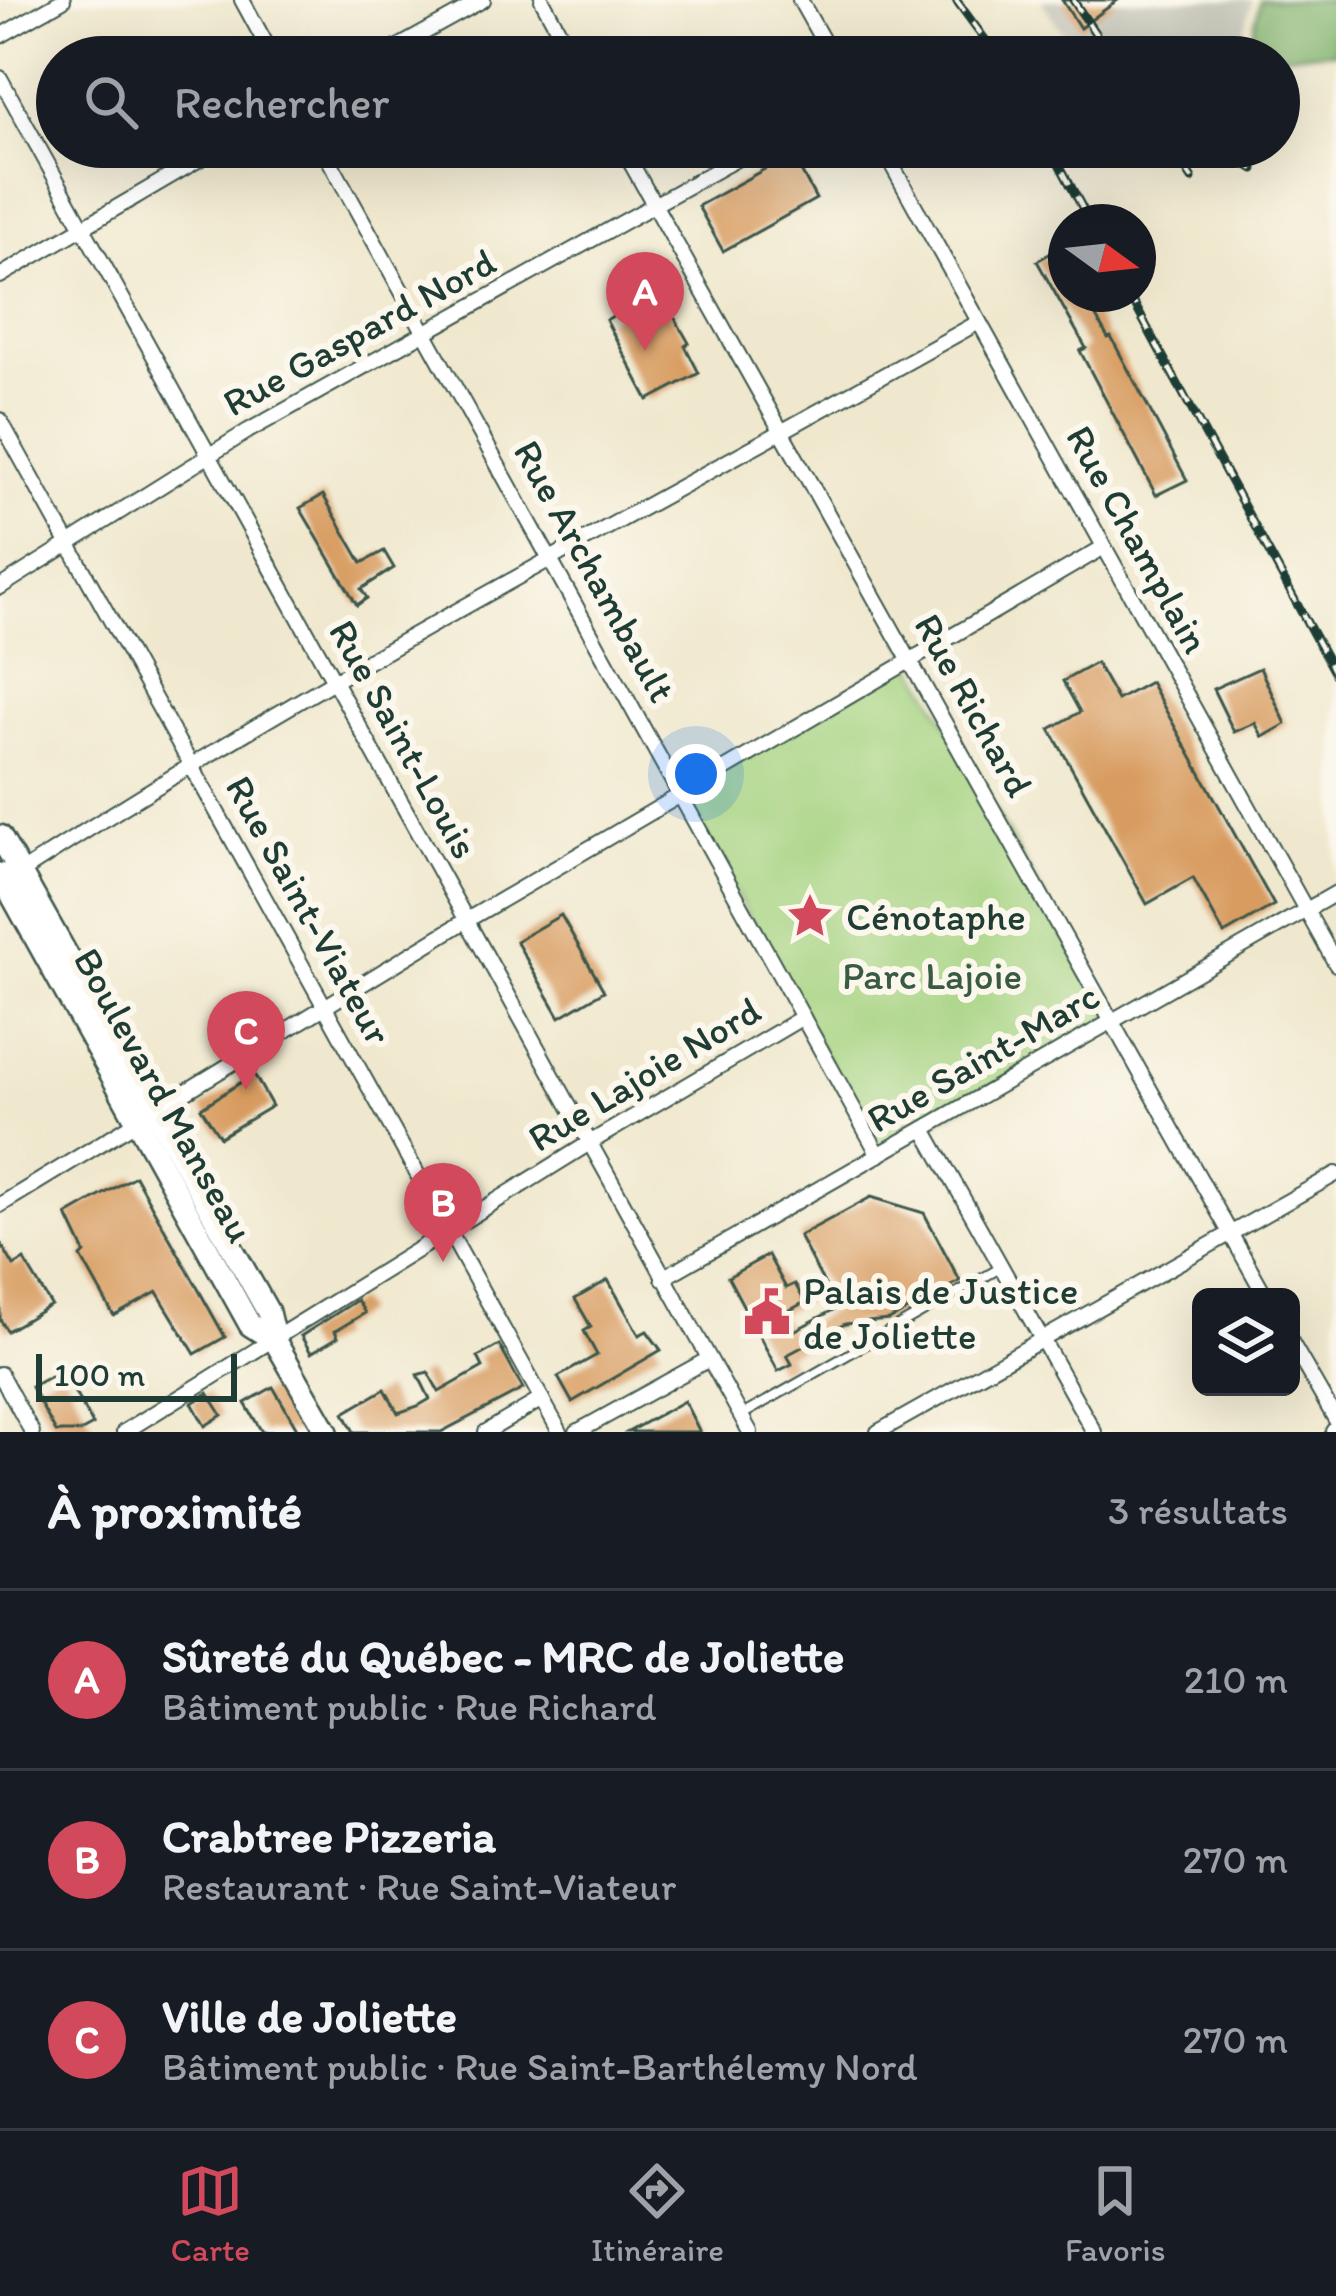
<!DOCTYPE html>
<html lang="fr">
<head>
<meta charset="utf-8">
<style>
	body { margin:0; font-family:Itim,sans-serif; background:#20242c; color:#f1f3f6 }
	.controls { position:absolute; right:36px; bottom:36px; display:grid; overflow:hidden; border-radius:18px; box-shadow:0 12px 48px #0002 }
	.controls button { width:108px; height:108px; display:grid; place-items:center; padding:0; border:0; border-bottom:3px solid #363941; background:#171b24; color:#f1f3f6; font:60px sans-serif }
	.compass { position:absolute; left:1048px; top:204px; width:108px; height:108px; border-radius:50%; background:#171b24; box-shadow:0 12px 48px #0002; rotate:105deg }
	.scale { position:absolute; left:36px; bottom:30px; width:201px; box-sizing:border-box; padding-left:12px; border:6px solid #1f3d34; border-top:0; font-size:33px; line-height:42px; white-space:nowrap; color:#1f3d34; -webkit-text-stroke:9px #fbf7ec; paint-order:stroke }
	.you { position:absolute; left:696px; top:774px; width:42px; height:42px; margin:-30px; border:9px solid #fff; border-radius:50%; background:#1a73e8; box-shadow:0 0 0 18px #1a73e833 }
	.badge { display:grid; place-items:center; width:78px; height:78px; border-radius:50%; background:#d1495b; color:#fff; font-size:39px; font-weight:700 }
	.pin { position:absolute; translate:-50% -99px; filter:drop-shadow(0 3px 6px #0008) }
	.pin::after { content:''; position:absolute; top:63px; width:42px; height:36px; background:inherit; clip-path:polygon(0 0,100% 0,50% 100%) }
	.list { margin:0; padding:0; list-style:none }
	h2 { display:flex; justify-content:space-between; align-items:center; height:156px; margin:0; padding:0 48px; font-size:51px }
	h2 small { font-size:39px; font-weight:400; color:#9ea1a6 }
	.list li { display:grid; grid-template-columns:78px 1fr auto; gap:36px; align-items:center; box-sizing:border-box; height:180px; padding:0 48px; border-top:3px solid #363941 }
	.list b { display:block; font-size:45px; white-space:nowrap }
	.list p { margin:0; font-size:39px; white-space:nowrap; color:#9ea1a6 }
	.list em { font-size:39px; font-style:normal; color:#9ea1a6 }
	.icon { flex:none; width:66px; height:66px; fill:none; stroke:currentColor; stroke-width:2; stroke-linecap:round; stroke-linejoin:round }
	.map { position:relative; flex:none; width:1336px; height:1432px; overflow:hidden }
	.search { position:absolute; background:#171b24; box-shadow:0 12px 48px #0002; left:36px; right:36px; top:36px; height:132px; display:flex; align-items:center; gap:30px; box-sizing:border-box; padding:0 42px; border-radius:66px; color:#9ea1a6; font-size:45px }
	.sheet { height:696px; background:#171b24 }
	nav { display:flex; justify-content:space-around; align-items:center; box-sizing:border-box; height:168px; border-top:3px solid #363941; background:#171b24; font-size:33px; color:#9ea1a6 }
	nav a { display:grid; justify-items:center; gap:6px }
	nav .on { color:#d1495b }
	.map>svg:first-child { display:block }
	.industrial { fill:#c5c5b8 }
	.green { fill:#a5d381; stroke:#62885a; stroke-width:3 }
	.forest { fill:#84b56f; stroke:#527952; stroke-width:3 }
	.building { fill:#d89c61 }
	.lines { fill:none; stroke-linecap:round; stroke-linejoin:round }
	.service-casing { stroke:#3e574b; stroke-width:12 }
	.minor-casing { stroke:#3e574b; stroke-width:18 }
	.tertiary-casing { stroke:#3e574b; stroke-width:22 }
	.secondary-casing { stroke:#3e574b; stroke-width:26 }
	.service { stroke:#fff; stroke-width:8 }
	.minor { stroke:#fff; stroke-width:14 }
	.tertiary { stroke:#fff; stroke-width:18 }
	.secondary { stroke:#fff; stroke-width:21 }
	.rail-casing { stroke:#1f3d34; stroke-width:9 }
	.rail { stroke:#fbf7ec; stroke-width:4.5; stroke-dasharray:14; stroke-linecap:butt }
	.labels { text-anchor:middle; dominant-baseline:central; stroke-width:12; stroke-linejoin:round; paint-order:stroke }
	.street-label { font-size:39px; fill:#1f3d34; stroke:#fbf7ec }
	.poi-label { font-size:39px; fill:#1f3d34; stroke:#fbf7ec; text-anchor:start }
	.park-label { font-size:39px; fill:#3a5b43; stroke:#fbf7ec }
</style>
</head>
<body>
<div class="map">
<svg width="1336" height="1432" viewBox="0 0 1336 1432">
	<rect width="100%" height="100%" fill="#fbf7ec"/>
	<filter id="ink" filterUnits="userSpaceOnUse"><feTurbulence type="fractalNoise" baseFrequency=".00833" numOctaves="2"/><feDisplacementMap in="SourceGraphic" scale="24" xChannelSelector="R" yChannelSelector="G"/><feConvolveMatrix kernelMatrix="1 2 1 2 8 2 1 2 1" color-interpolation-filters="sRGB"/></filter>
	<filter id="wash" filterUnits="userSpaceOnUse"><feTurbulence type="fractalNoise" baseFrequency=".004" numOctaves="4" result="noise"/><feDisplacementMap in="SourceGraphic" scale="48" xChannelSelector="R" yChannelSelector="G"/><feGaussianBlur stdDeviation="2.7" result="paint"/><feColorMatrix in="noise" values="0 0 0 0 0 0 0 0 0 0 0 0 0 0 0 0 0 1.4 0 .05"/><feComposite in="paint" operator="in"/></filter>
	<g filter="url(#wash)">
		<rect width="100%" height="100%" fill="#f0e8ce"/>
		<path class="industrial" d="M1041 0H1252L1237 57H1080Z"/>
		<path class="green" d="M911 660 1113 1021 879 1155 681 793Z"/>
		<path class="forest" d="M1260 0H1336L1335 52 1248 57Z"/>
		<g id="blocks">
			<g class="building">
				<path d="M1062 0H1118L1080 28Z"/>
				<path d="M792 154 816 199 723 251 698 206Z"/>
				<path d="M1058 249 1066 263V294H1083L1108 338 1111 337 1187 480 1156 495 1080 351 1086 348 1037 261Z"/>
				<path d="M659 290 689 343 685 346 699 373 648 400 606 320Z"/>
				<path d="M323 495 362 563 384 551 394 568 361 589 367 598 357 605 300 508Z"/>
				<path d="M1096 663 1117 700 1150 682 1274 905 1224 934 1193 878 1147 904 1050 729 1080 712 1063 681Z"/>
				<path d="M1260 668 1286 724 1263 737 1255 723 1234 732 1213 689Z"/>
				<path d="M561 915 604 991 560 1017 516 941Z"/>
				<path d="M254 1074 272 1106 220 1137 201 1108Z"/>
				<path d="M135 1176 225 1337 195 1354 157 1292 114 1316 81 1257 85 1253 67 1215Z"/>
				<path d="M871 1197 924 1213 960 1281 889 1320 845 1324 787 1355 792 1364 778 1371 728 1277 768 1255 786 1288 795 1284 805 1302 781 1315 790 1333 837 1308 799 1236Z"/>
				<path d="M0 1242 14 1266 24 1260 51 1305 7 1331 0 1319Z"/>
				<path d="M608 1280 639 1335 647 1331 661 1350 572 1402 558 1377 597 1355 584 1331 591 1327 575 1299Z"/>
				<path d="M357 1300 365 1313 335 1331 338 1337 311 1353 301 1336Z"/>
				<path d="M499 1345 523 1389 441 1432H354L344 1413 385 1389 398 1413 418 1406 430 1399 418 1375 428 1372 439 1392 483 1367 478 1357Z"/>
				<path d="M62 1370 93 1425 80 1432H56L31 1387Z"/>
				<path d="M273 1387 283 1404 299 1432H262L245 1403Z"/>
				<path d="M208 1393 222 1415 205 1426 192 1403Z"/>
				<path d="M684 1401 700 1432H628Z"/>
			</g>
		</g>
	</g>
	<g filter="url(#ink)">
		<use href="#blocks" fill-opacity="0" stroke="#3e574b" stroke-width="3"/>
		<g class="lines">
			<defs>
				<path id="service" d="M742 1415 1000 1268"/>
				<g id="minor">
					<path d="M242 0 273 57"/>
					<path d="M542 0 573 57"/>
					<path d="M800 0 832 57"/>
					<path d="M0 36 63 0"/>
					<path d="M380 57 483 0"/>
					<path d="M0 78 750 1432"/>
					<path d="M322 147 879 1155"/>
					<path d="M622 147 1266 1297"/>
					<path d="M882 147 1336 964"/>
					<path d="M0 276 220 147"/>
					<path d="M0 420 560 1432"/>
					<path d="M0 587 248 431 758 147"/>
					<path d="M14 877C325 673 656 504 979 322"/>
					<path d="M924 1129 1094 1432"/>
					<path d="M0 1205 467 920 1104 547"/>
					<path d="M663 1278 1336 893"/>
					<path d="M1291 1342 1336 1420"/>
					<path d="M0 1374 32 1432"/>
					<path d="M124 1432 596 1139 803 1017"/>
					<path d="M486 1432 542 1399"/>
					<path d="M577 1432 709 1359"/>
					<path d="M878 1432 1336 1174"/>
				</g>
				<path id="tertiary" d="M1335 1432H1336"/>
				<g id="secondary">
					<path d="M0 836 268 1312 275 1341 327 1432"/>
					<path d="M0 874 250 1325 275 1341"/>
				</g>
			</defs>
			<use href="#service" class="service-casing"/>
			<use href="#minor" class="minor-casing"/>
			<use href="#tertiary" class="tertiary-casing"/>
			<use href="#secondary" class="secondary-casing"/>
			<use href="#service" class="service"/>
			<use href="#minor" class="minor"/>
			<use href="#tertiary" class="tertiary"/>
			<use href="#secondary" class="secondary"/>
			<defs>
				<g id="rail">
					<path d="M956 0 998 57"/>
					<path d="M1073 0 1111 57"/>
					<path d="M1050 147 1090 222"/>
					<path d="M1171 147 1192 179"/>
					<path d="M1219 147 1254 169"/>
					<path d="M1129 294 1336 676"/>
				</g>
			</defs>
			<use href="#rail" class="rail-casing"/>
			<use href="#rail" class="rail"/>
		</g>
	</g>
	<defs>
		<symbol id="sight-bare" viewBox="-9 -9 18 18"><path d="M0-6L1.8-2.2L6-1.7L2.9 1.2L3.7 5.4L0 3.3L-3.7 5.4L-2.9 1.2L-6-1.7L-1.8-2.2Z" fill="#d1495b" stroke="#fbf7ec" stroke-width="2.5" paint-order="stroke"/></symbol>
		<symbol id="civic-bare" viewBox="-9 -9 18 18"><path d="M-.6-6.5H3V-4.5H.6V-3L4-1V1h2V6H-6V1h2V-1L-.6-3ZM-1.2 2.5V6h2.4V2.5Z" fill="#d1495b" stroke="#fbf7ec" stroke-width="2.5" paint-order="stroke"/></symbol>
	</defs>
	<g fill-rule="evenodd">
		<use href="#sight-bare" x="777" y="883" width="66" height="66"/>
		<use href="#civic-bare" x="734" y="1279" width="66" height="66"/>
	</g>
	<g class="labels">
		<g class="street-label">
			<text transform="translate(359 332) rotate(-29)">Rue Gaspard Nord</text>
			<text transform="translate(1138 539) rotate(61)">Rue Champlain</text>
			<text transform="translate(595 571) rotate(61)">Rue Archambault</text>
			<text transform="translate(974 705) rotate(61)">Rue Richard</text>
			<text transform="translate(404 739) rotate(61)">Rue Saint-Louis</text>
			<text transform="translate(309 910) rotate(61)">Rue Saint-Viateur</text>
			<text transform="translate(983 1057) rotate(-30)">Rue Saint-Marc</text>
			<text transform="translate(644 1074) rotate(-31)">Rue Lajoie Nord</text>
			<text transform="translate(164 1095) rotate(61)">Boulevard Manseau</text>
		</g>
		<g class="poi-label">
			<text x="846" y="916">Cénotaphe</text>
			<text x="803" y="1290">Palais de Justice<tspan x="803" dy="45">de Joliette</tspan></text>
		</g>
		<g class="park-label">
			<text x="932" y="975">Parc Lajoie</text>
		</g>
	</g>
</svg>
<div class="controls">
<button><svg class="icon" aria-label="layers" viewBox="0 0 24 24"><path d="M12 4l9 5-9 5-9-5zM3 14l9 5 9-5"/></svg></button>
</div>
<svg class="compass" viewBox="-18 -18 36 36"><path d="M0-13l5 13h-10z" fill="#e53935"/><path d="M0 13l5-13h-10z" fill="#9ea1a6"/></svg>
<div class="scale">100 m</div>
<div class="you"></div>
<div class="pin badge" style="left:645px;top:351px">A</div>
<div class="pin badge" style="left:443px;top:1262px">B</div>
<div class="pin badge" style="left:246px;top:1090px">C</div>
<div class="search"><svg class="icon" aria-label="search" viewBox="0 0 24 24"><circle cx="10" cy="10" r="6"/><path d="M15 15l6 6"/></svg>Rechercher</div>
</div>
<section class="sheet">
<h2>À proximité<small>3 résultats</small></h2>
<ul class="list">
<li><span class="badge">A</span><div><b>Sûreté du Québec - MRC de Joliette</b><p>Bâtiment public · Rue Richard</p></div><em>210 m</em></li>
<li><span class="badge">B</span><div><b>Crabtree Pizzeria</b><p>Restaurant · Rue Saint-Viateur</p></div><em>270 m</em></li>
<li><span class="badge">C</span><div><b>Ville de Joliette</b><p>Bâtiment public · Rue Saint-Barthélemy Nord</p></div><em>270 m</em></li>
</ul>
</section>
<nav>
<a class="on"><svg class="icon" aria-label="map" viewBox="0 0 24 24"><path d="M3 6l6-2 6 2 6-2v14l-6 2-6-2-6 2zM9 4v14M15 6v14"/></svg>Carte</a>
<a><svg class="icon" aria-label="directions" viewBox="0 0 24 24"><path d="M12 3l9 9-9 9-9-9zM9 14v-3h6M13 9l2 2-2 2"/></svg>Itinéraire</a>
<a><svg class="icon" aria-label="saved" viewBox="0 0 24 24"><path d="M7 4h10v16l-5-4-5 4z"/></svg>Favoris</a>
</nav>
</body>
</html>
